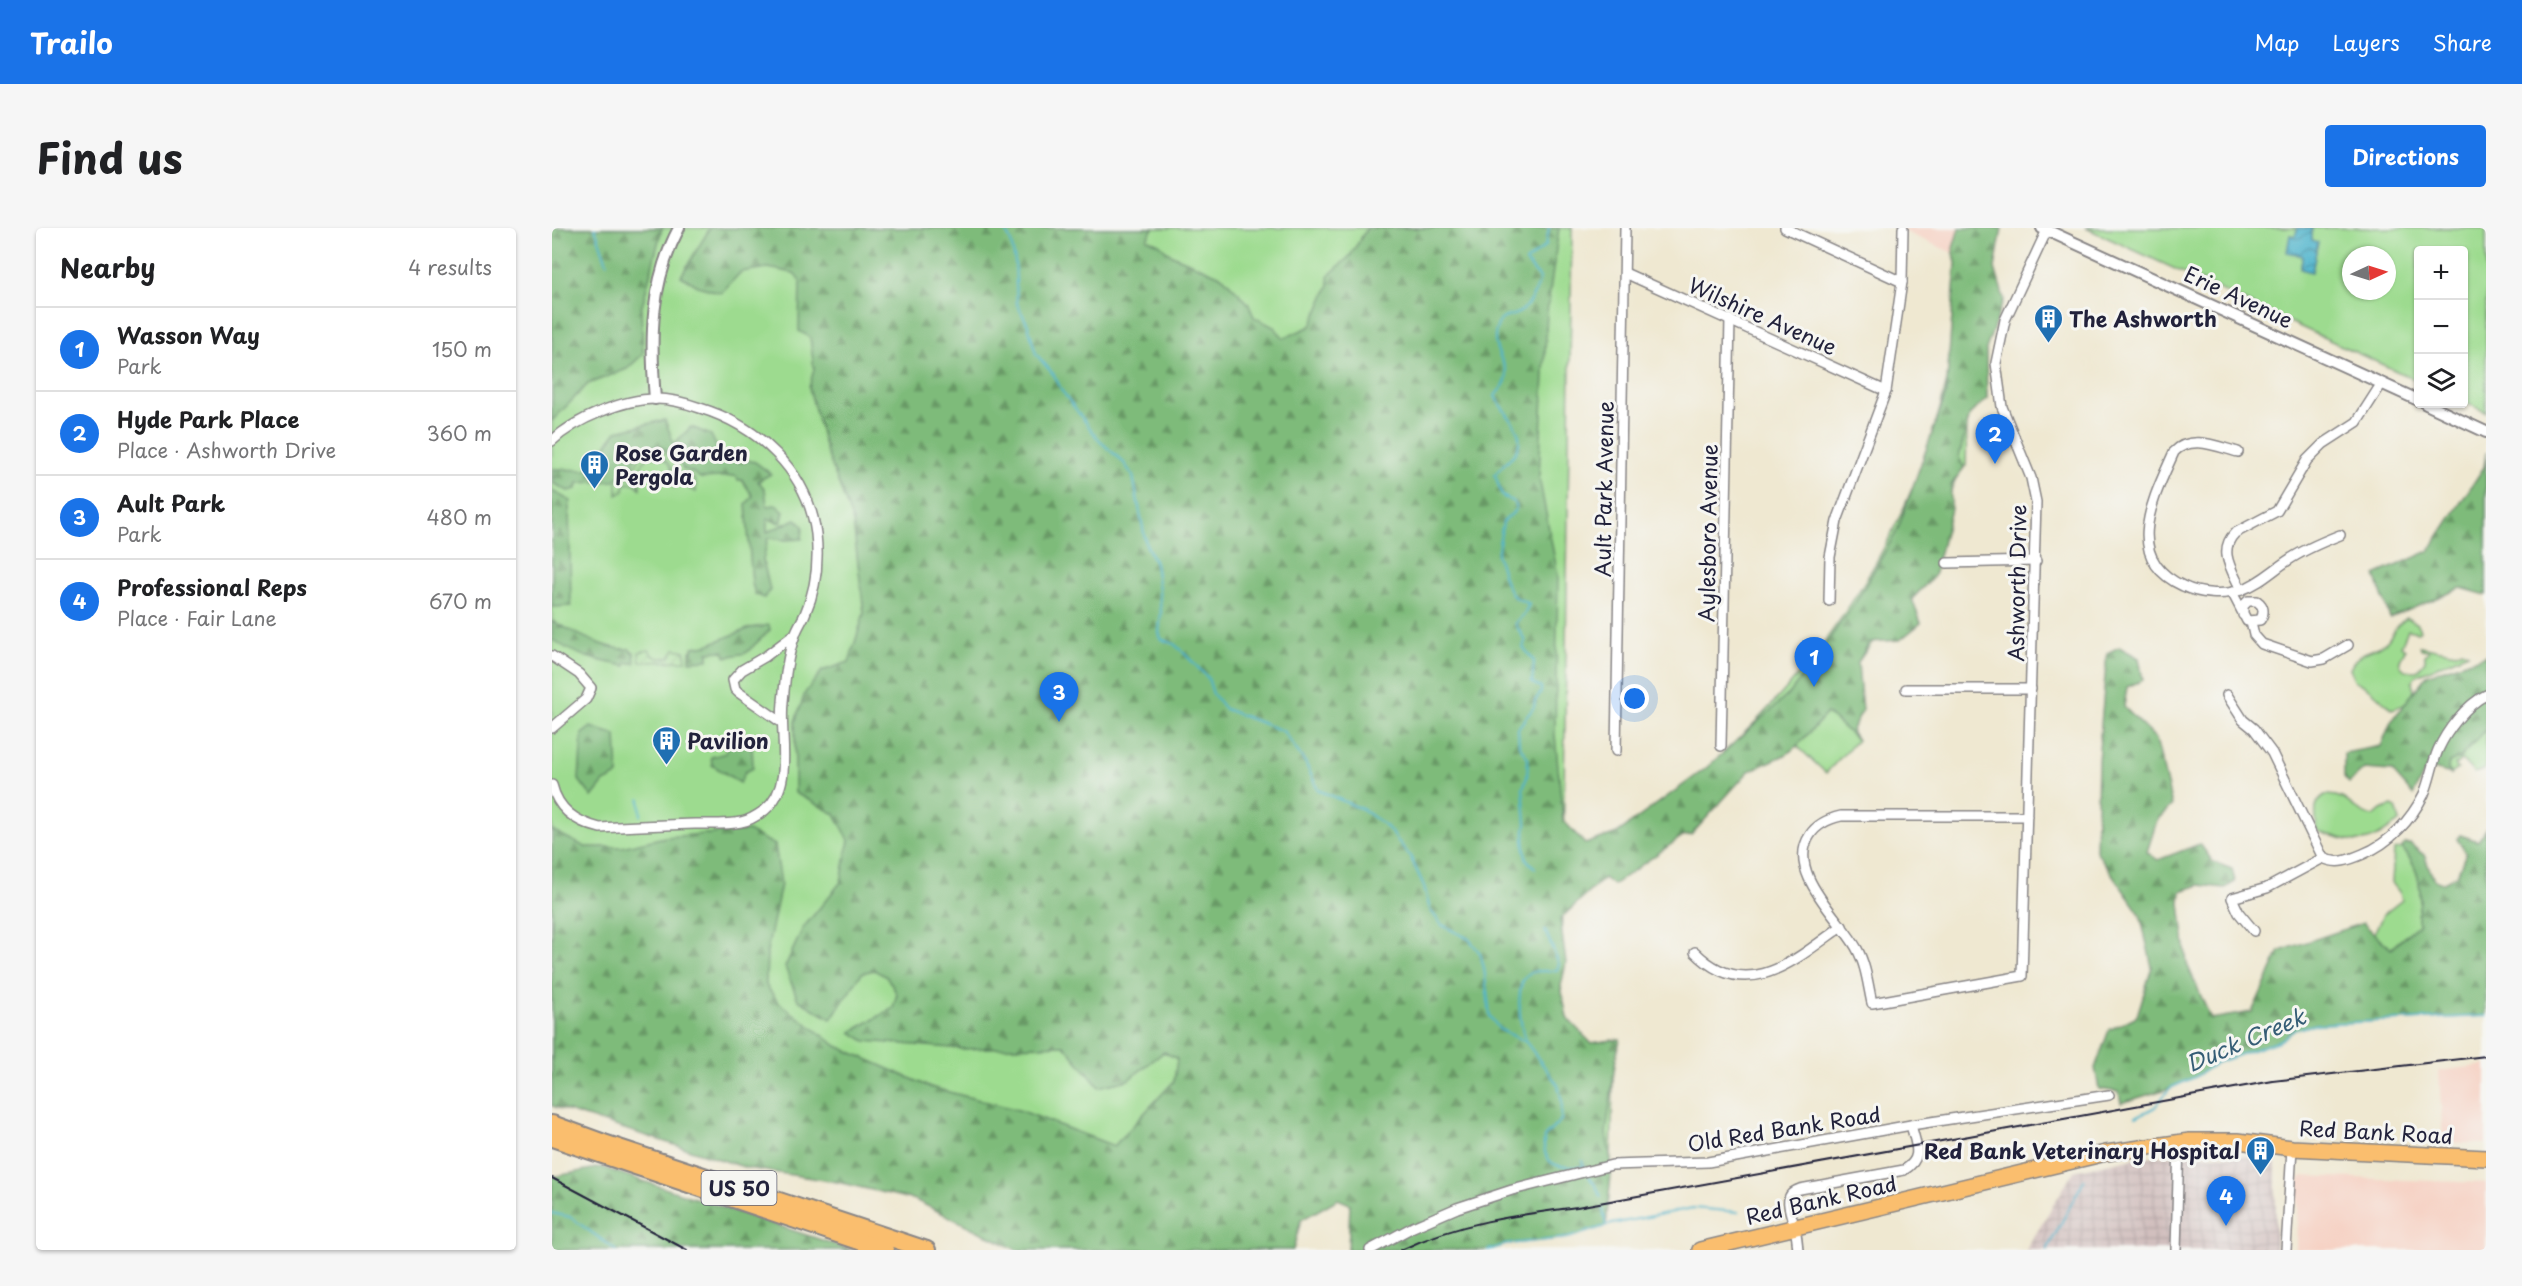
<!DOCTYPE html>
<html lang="en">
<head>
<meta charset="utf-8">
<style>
	body { margin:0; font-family:"Playpen Sans",sans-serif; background:#f6f6f6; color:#202124 }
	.controls { position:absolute; right:18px; top:18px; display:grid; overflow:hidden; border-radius:6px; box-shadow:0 2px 4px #0004 }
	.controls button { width:54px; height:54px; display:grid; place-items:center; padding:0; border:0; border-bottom:2px solid #e0e0e0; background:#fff; color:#202124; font:30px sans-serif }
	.compass { position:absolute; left:1790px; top:18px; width:54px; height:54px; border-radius:50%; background:#fff; box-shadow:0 2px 4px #0004; rotate:86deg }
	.you { position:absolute; left:1083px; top:471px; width:21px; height:21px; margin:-15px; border:4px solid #fff; border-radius:50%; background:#1a73e8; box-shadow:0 0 0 9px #1a73e833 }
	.badge { display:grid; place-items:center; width:39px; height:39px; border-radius:50%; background:#1a73e8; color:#fff; font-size:20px; font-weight:700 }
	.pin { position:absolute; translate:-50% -50px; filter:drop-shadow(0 2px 3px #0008) }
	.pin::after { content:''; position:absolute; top:32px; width:21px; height:18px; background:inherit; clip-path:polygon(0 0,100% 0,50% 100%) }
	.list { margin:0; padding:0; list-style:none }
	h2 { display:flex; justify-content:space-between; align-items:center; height:78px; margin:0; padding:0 24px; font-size:26px }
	h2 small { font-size:20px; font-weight:400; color:#757577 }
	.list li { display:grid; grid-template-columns:39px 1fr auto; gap:18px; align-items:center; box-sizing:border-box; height:84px; padding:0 24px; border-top:2px solid #e0e0e0 }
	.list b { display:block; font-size:22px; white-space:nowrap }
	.list p { margin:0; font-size:20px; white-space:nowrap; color:#757577 }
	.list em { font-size:20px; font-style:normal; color:#757577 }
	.icon { flex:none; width:33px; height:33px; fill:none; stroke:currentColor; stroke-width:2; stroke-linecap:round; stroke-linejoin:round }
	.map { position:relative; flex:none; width:1934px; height:1022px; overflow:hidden; border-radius:6px }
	header { display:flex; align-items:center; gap:36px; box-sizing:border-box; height:84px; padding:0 30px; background:#1a73e8; color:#fff }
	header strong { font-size:28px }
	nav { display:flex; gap:33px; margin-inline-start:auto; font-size:21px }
	.intro { display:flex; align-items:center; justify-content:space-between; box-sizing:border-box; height:144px; padding:0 36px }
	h1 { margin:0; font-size:42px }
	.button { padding:15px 27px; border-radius:6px; background:#1a73e8; color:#fff; font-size:21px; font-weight:700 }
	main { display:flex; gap:36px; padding:0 36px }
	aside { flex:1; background:#fff; border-radius:6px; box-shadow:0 2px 4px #0004 }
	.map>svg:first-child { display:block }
	.built { fill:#f6d2c4 }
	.industrial { fill:url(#industrial-grid) }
	.green { fill:#9ddb8f; stroke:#607e65; stroke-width:1.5; fill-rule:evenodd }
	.forest { fill:url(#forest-firs); stroke:#506e5a; stroke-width:1.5 }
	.garden { fill:url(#garden-furrows); stroke:#607e65; stroke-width:1.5 }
	.water { fill:url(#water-waves); stroke:#386b84; stroke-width:1.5 }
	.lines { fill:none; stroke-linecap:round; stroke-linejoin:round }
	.stream { stroke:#4eb4cc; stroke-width:2 }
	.minor-casing { stroke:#888586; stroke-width:12 }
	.tertiary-casing { stroke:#888586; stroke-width:14 }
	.trunk-casing { stroke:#888586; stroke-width:18 }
	.motorway-casing { stroke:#888586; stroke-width:20 }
	.minor { stroke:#fff; stroke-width:9 }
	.tertiary { stroke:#fff; stroke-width:10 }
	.trunk { stroke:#fabe6e; stroke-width:15 }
	.motorway { stroke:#fabe6e; stroke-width:16 }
	.rail { stroke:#22223b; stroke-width:2 }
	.labels { text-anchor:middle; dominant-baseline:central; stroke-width:6; stroke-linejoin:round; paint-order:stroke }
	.shield { fill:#f6f6f2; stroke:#626272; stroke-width:1.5 }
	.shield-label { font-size:20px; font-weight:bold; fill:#22223b }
	.street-label { font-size:21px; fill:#22223b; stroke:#f6f6f2 }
	.poi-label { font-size:21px; font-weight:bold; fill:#22223b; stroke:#f6f6f2; text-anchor:start }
	.water-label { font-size:22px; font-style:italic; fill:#345c75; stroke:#f6f6f2 }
</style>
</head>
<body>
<header>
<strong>Trailo</strong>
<nav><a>Map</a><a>Layers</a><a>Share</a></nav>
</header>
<div class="intro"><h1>Find us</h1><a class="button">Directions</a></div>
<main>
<aside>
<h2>Nearby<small>4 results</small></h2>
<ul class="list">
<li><span class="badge">1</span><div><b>Wasson Way</b><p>Park</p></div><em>150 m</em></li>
<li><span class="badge">2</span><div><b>Hyde Park Place</b><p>Place · Ashworth Drive</p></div><em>360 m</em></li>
<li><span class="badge">3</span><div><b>Ault Park</b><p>Park</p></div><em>480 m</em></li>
<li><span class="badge">4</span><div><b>Professional Reps</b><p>Place · Fair Lane</p></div><em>670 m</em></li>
</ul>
</aside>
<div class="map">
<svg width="1934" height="1022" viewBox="0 0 1934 1022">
	<defs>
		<pattern id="industrial-grid" width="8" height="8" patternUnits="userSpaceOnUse" patternTransform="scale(1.5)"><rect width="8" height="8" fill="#d1bfbe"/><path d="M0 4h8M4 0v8" fill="none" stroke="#b3a4a4"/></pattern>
		<pattern id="forest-firs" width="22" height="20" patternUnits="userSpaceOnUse" patternTransform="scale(1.5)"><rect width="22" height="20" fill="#7ebb7a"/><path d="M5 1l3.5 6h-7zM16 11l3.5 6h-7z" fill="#679865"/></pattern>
		<pattern id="garden-furrows" width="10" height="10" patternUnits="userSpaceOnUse" patternTransform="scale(1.5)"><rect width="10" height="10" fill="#9ddb8f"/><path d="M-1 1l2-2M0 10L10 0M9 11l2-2" fill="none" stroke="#87bc7c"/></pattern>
		<pattern id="water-waves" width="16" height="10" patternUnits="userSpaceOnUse" patternTransform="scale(1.5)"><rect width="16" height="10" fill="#4eb4cc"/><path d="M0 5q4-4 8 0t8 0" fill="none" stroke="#4092a7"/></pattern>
	</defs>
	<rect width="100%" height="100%" fill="#f6f6f2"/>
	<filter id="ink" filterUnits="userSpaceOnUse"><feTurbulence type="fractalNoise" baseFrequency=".0167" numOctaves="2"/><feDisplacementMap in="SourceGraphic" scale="12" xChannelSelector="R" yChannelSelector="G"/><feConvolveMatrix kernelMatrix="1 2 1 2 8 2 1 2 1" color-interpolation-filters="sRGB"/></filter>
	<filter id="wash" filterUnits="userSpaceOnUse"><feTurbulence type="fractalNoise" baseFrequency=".008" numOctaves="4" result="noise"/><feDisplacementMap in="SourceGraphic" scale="24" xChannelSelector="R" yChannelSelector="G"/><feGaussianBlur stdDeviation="1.35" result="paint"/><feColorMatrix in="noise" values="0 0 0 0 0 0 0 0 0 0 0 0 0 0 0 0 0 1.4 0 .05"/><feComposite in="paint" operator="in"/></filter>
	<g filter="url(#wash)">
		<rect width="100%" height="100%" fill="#efe8d1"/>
		<g class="built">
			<path d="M1351 0H1408V28L1351 3Z"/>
			<path d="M1934 837V916L1891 914 1887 843Z"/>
			<path d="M1750 948 1934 955V1022H1744L1746 953Z"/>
		</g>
		<path class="industrial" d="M1642 926 1698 928 1724 936V1022H1474L1522 943 1587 929Z"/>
		<g class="green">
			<path d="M0 0H1020L1011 639C1036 624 1060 609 1085 595 1096 588 1109 582 1119 573 1136 560 1151 545 1166 530 1278 428 1360 302 1395 153L1415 197 1414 238 1408 239 1392 282 1324 409 1295 449 1186 553 1010 673 1008 820H1062L1059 930 866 915 647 940 0 850Z"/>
			<path d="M1534 0H1934V184L1912 174V22H1866V153ZM1799 27H1835V63H1799Z"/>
			<path d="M1855 390 1865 396 1868 402 1866 404 1856 402 1849 418 1853 421C1850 433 1842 433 1854 443H1865L1873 433V427L1877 424 1876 422 1869 421 1868 418 1904 425 1909 422 1916 425 1863 448 1860 454 1862 464 1852 477 1840 481 1818 461 1802 452 1798 441C1808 418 1824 426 1836 412 1844 401 1842 398 1855 390Z"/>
			<path d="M1275 485 1305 512 1274 545 1245 518Z"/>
			<path d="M1934 501V538L1932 542 1922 545 1912 534 1909 532 1903 537 1906 541 1899 546 1896 541 1897 535 1908 530Z"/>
			<path d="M1773 567C1798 565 1801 587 1822 588L1829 582 1840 578 1844 580 1848 593C1821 612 1815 619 1781 608 1774 606 1770 606 1764 601 1765 586 1759 576 1773 567Z"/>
			<path d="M1850 620C1864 637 1869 651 1868 673 1867 683 1865 687 1867 696L1838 721 1822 705 1831 687 1850 672 1848 665 1840 655 1842 622Z"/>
		</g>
		<g class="forest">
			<path d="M0 0H110L89 82 91 126 75 141 36 156 0 193Z"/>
			<path d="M158 0H601L595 11 607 16 618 26 671 49 696 75 702 89 722 99 732 110 759 98 777 57 776 48 798 28 815 0H1007L995 84 987 249 1006 348 1003 507 1011 592 1033 616 1065 605 1153 541 1238 465 1303 375 1345 303 1394 166 1404 35 1401 20 1407 0H1450L1443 40 1452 71 1434 121 1435 171 1418 186 1407 229 1412 240 1399 257V281L1382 348 1360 371 1369 395 1348 412 1317 414 1306 435 1310 483 1299 503 1305 512 1275 485 1245 518 1235 526 1197 543 1139 607 1131 608 1061 657 1052 650 1008 691 1014 735 1009 758 1015 790 1039 815 1068 811 1063 836 1054 906 1060 937 1054 998 1016 1010 956 1016 936 1022H796L798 976 786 971 749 992 741 1022H465L363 972 285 954 195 940 0 878V602L33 619H70L113 609 196 603 223 617 229 656 215 723 214 757 226 774 285 818 378 859 470 883 562 918 622 853 625 831 612 824 576 852 547 859 512 817 412 821 313 813 299 804 341 780 345 766 335 749 322 742 310 745 279 791 246 772 233 739 251 700 289 654 297 612 283 586 243 565V494L253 465 270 443 297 434 312 385 301 294 274 222 257 160 262 141 258 109 247 103 248 52 242 45 216 40 189 44 169 65 146 58 129 48Z"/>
			<path d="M113 192 122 216 139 199 159 207 168 226 203 234 219 246 206 253 213 261 215 278 224 277 232 284 229 295 215 291V304L244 291 251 298 250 311 233 312 216 310 211 332 218 362 212 370 203 366 200 355 194 276 201 268 190 252H186L184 248 148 250 140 244 131 241C126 225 100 208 86 226 82 230 81 239 80 244H72L62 253 26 255 25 261 16 263 1 255 3 241 35 242 48 229 52 220 65 203Z"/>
			<path d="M1934 224V367L1909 360 1838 390 1823 347 1877 323 1932 239Z"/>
			<path d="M0 263 19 273 17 278 19 378 0 379Z"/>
			<path d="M0 393C25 405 51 422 78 421L79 424H82L83 435H74V438C46 433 23 428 0 411Z"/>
			<path d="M217 397 218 402 194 425 174 429 170 423 156 424V432L138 433V423L141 422V419L155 417 198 400Z"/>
			<path d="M1567 419 1587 430 1591 452 1575 459 1572 479 1604 511 1620 577 1605 592 1595 624 1606 632 1648 616 1661 634 1680 641 1683 654 1673 660 1647 657 1629 663 1628 675 1635 736 1659 791 1700 784 1728 723 1811 695 1839 721 1867 696C1864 687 1867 682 1868 673 1869 651 1864 637 1850 620L1852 616H1858L1872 627 1882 652 1890 655 1905 647 1914 625 1905 611 1908 607 1926 613 1934 601V788L1766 796 1744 801 1729 812 1664 835 1643 849 1618 860 1569 875 1567 864 1547 861 1543 840 1557 802 1585 788 1600 739 1588 686 1544 623 1546 533 1555 425Z"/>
			<path d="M1934 427V501L1908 530 1897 535 1896 541 1899 546 1875 539 1861 567 1840 543 1812 541 1797 555 1792 549V525L1829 518 1839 494 1875 447Z"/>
			<path d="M39 499 64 507 66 547 52 554 40 569 27 552 30 506Z"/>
			<path d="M190 502 200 518 201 540 193 544 188 555 160 537 159 529 174 525 173 510 177 503Z"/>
			<path d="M49 939 300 1022H0V949Z"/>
		</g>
		<g class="garden">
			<path d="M101 222C115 223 124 230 126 245 138 244 146 251 144 264L137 261 136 256 131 252 125 254 122 259C122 241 119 229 100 228 85 234 87 247 88 260L82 255 73 256 72 263 65 267V254L72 249H82C83 235 87 225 101 222Z"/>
			<path d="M123 421 133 423 134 433 88 434 87 424 97 422C101 431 110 431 118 429Z"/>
		</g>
		<path class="water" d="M1746 0H1760V12L1766 14 1760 44 1748 41 1751 28 1735 24 1738 7 1743 8Z"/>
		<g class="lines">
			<g class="stream">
				<path d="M43 0 55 35"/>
				<path d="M452 0 459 14 463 33 465 76 476 97 484 126 502 147 510 163 547 212 572 235 581 248 594 316 603 335 607 362 609 385 607 404 609 411 622 416 629 422 656 450 661 466 673 481 731 503 753 534 766 562 812 582 834 598 858 628 872 658 878 682 890 697 917 711 928 725 932 740 938 788 947 801 974 814 1006 857 1010 874 1009 892 992 909C990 940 1006 939 1032 939L1030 933"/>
				<path d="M88 571 89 588"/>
				<path d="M983 640 974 631 972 612 974 596 971 560 975 549 976 530 967 517 966 500 982 479 983 473 989 464V459L980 455 982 433 971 419 973 413 963 395 972 386 977 376 962 369 954 356 945 327 951 294 964 282 962 274 950 268 943 247C948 239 956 233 962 226 979 205 951 186 943 168 946 163 953 158 954 152 959 137 936 122 945 99 949 87 956 90 966 85 976 80 986 60 988 50L974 34 994 17 997 0"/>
				<path d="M974 814C968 800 960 749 981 744 988 742 997 744 1005 742L1007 736 993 702"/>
				<path d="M1584 889 1603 879 1618 860 1643 849 1664 835 1729 812 1744 801 1766 796 1934 788"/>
				<path d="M1037 949 1044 958 1049 969"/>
				<path d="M1051 981 1054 998"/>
				<path d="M0 985 18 989 64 1022"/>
				<path d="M936 1022 956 1016 1016 1010 1060 996 1141 980 1186 984"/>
				<path d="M1495 1022 1532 952"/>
			</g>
		</g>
	</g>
	<g filter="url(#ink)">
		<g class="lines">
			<defs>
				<g id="minor">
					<path d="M1233 0 1350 54"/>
					<path d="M1073 45 1334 163"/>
					<path d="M0 213C23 191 71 171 104 171 118 171 134 175 148 180 206 198 256 243 264 306 267 333 264 361 253 386 250 393 245 400 243 407 235 428 233 452 231 474 227 508 243 557 213 582 206 587 197 593 189 594 174 597 158 596 143 596 111 597 80 598 48 600 24 594 6 582 0 557"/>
					<path d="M1686 224C1666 219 1639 206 1622 224 1602 269 1569 330 1631 358 1647 366 1671 368 1689 362 1707 356 1720 343 1735 333 1751 322 1770 314 1788 307"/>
					<path d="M1395 335 1484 333"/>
					<path d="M1689 362C1681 343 1665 323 1683 305L1725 283 1755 232 1771 216 1805 194 1830 155"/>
					<path d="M1680 364 1695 393 1708 392C1713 385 1712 378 1705 373H1696L1691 378V387"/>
					<path d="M1277 373 1278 329 1285 293 1334 163 1350 54 1351 0"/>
					<path d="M1699 394 1702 407 1710 416 1760 433 1772 431 1796 417"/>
					<path d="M0 428 27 446 39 460 34 471 0 500"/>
					<path d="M1354 461H1479"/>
					<path d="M1675 467 1691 492 1702 501 1720 525 1771 630C1785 637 1797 632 1811 626 1838 615 1859 592 1872 566 1878 552 1880 536 1886 522 1895 502 1914 477 1934 467"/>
					<path d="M229 494 186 464 183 461 181 452 190 442 214 428 243 406"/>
					<path d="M1169 518 1178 91"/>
					<path d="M1064 523 1073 0"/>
					<path d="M1475 588H1289C1276 591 1265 596 1258 607 1233 644 1288 690 1305 721 1314 737 1316 757 1320 775L1470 748 1484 274 1479 250 1450 179 1444 135 1453 92 1495 2"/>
					<path d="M1702 703 1687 685 1680 670 1715 660 1771 630"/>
					<path d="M1143 724C1195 777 1244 731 1290 698"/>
					<path d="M818 1022 861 999 905 980 960 962 1060 937 1156 934 1359 897 1557 867"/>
					<path d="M1246 1022C1245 1014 1245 1006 1242 998 1239 983 1229 967 1248 961L1352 942C1372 930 1364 917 1359 897"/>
					<path d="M1624 1022 1627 915"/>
					<path d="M1734 1022 1740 920"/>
				</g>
				<g id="tertiary">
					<path d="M1490 0 1866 172"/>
					<path d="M103 171C98 111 98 55 127 0"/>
					<path d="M1874 176 1934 204"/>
				</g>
				<path id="trunk" d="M1148 1022 1554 925 1638 913H1686L1740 920 1934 930"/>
				<g id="motorway">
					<path d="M0 896 52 915 375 1022"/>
					<path d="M0 910 333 1022"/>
				</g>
			</defs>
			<use href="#minor" class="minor-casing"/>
			<use href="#tertiary" class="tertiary-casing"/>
			<use href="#trunk" class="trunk-casing"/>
			<use href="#motorway" class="motorway-casing"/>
			<use href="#minor" class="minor"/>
			<use href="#tertiary" class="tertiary"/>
			<use href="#trunk" class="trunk"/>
			<use href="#motorway" class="motorway"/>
			<g class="rail">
				<path d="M0 950 135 1022"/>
				<path d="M849 1022C905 995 964 987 1025 979L1721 853 1934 828"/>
			</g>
		</g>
	</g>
	<defs>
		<symbol id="building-pin" viewBox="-11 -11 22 30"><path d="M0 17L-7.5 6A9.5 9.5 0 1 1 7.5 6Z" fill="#1f6fb2" stroke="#f6f6f2"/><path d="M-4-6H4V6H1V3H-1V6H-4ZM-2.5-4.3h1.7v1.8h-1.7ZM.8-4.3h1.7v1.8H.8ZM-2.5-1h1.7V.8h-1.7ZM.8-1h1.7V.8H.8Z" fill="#fff"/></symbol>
	</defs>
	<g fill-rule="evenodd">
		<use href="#building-pin" x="1480" y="74" width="33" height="45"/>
		<use href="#building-pin" x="26" y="220" width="33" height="45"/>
		<use href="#building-pin" x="98" y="496" width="33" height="45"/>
		<use href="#building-pin" x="1692" y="906" width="33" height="45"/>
	</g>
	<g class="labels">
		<rect class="shield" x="149.5" y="943" width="75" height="34" rx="4.5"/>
		<g class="shield-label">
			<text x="187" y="960">US 50</text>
		</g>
		<g class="street-label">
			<text transform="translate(1687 68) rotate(25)">Erie Avenue</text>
			<text transform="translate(1211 87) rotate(24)">Wilshire Avenue</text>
			<text transform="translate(1051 261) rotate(-89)">Ault Park Avenue</text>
			<text transform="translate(1155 305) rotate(-89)">Aylesboro Avenue</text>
			<text transform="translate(1464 355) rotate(-89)">Ashworth Drive</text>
			<text transform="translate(1232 900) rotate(-9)">Old Red Bank Road</text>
			<text transform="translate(1824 903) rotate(3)">Red Bank Road</text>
			<text transform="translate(1269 971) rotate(-13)">Red Bank Road</text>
		</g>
		<g class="poi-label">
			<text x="1517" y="90">The Ashworth</text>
			<text x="63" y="224">Rose Garden<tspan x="63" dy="24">Pergola</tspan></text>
			<text x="135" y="512">Pavilion</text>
			<text x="1688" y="922" text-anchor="end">Red Bank Veterinary Hospital</text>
		</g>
		<g class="water-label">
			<text transform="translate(1693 811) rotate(-23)">Duck Creek</text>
		</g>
	</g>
</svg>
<div class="controls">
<button>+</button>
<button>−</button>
<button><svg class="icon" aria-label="layers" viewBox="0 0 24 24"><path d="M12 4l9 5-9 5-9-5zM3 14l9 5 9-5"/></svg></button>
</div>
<svg class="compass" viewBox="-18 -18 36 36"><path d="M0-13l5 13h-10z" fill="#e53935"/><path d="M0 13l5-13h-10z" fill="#757577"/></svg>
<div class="you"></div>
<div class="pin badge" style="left:1262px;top:459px">1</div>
<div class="pin badge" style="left:1443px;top:236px">2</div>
<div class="pin badge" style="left:507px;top:494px">3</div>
<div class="pin badge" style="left:1674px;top:998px">4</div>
</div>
</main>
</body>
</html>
